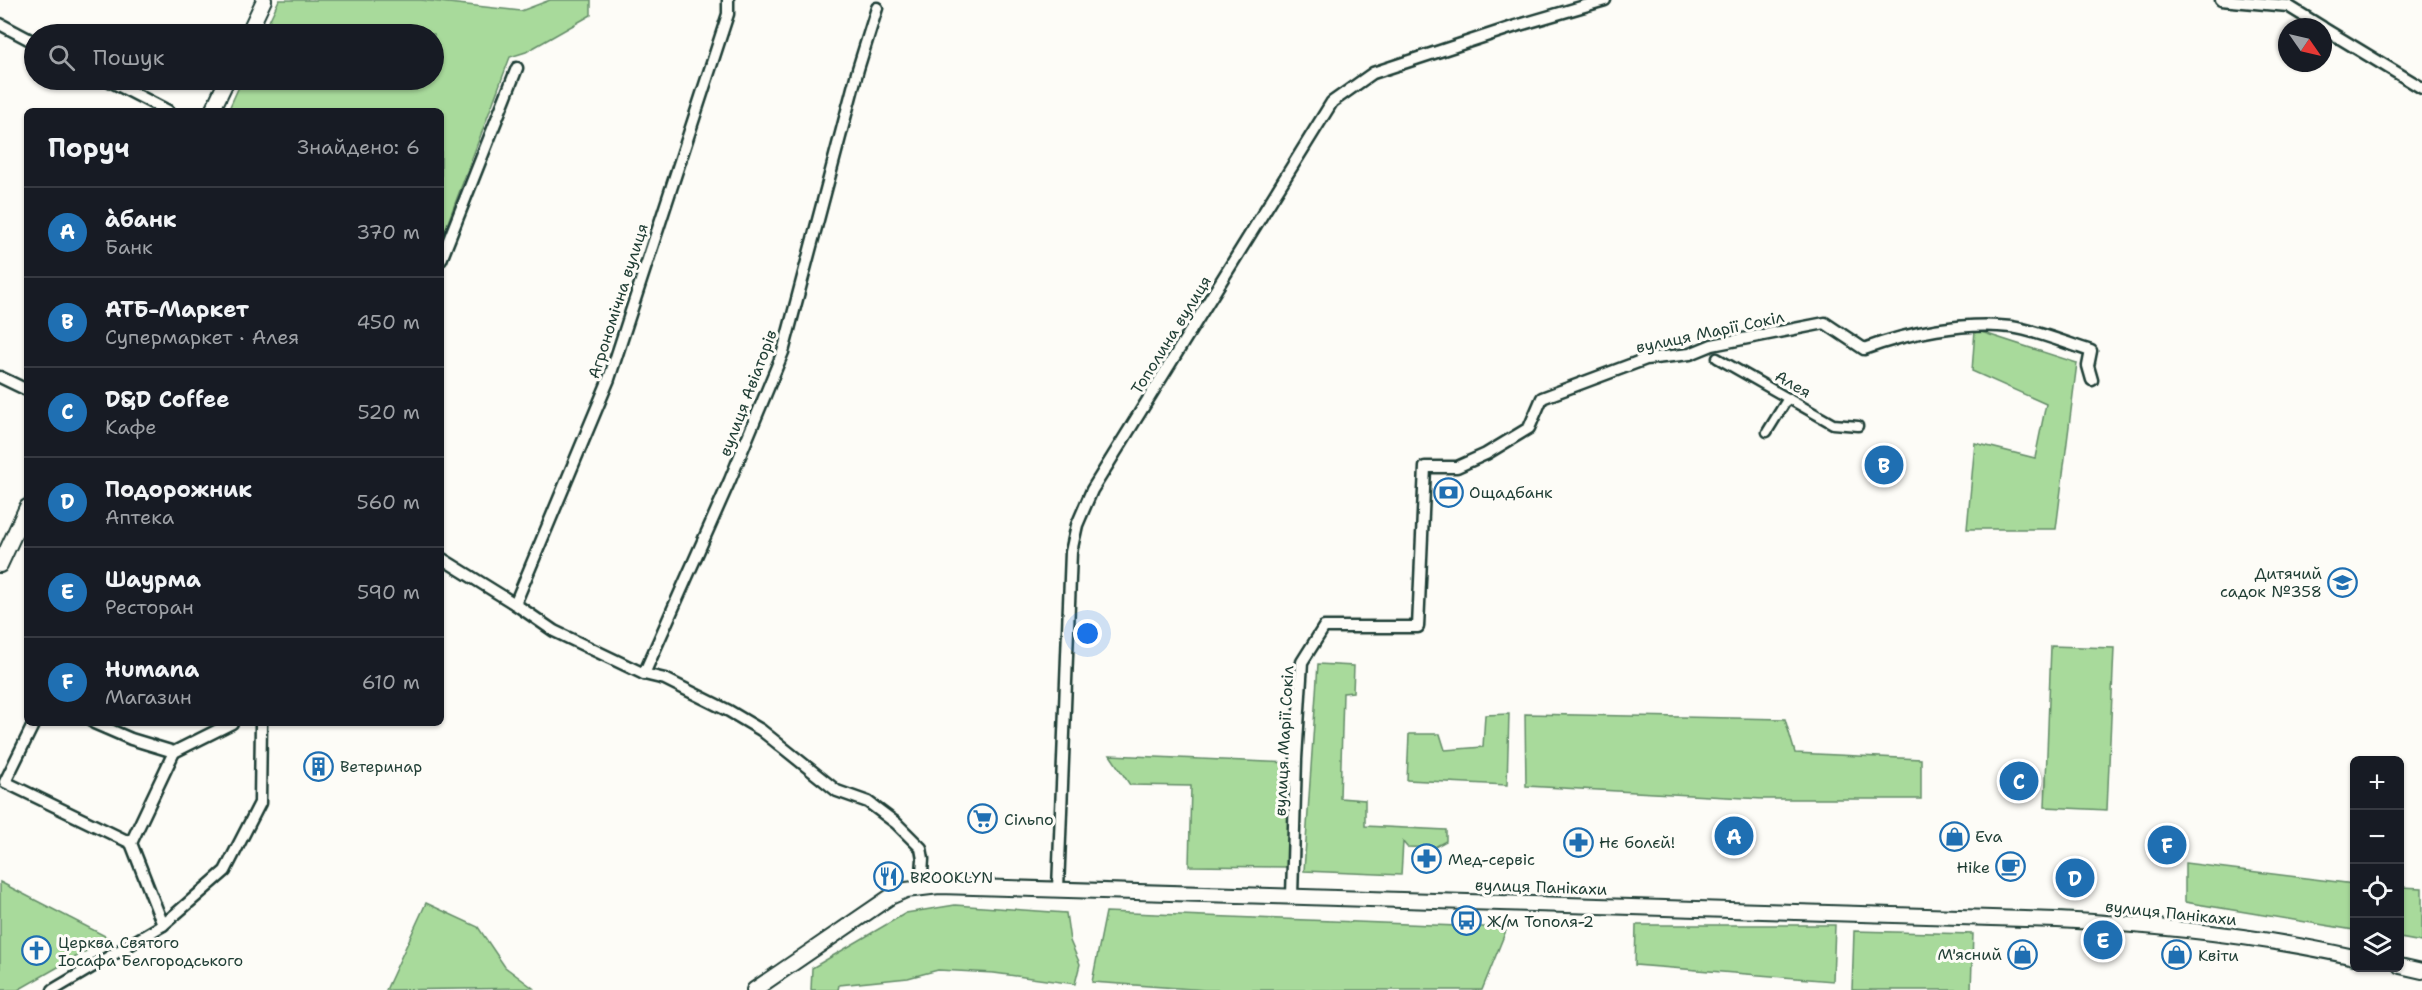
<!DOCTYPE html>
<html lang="uk">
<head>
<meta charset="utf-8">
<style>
	body { margin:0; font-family:"Shantell Sans",sans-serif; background:#20242c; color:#f1f3f6 }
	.controls { position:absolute; right:18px; bottom:18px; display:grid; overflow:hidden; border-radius:9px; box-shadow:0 2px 4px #0004 }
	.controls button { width:54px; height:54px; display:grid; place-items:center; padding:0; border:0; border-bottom:2px solid #363941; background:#171b24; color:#f1f3f6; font:30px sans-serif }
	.compass { position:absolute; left:2278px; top:18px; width:54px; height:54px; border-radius:50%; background:#171b24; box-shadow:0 2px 4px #0004; rotate:124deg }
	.you { position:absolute; left:1088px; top:634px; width:21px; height:21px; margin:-15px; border:4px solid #fff; border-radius:50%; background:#1a73e8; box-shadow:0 0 0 9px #1a73e833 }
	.badge { display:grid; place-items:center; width:39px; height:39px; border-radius:50%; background:#1f6fb2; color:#fff; font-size:20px; font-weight:700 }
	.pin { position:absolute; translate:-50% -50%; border:3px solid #fff; box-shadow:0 2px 6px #0006 }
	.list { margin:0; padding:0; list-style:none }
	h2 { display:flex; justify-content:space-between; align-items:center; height:78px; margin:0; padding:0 24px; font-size:26px }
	h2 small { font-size:20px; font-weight:400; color:#9ea1a6 }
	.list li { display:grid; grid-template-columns:39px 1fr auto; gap:18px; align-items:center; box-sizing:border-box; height:90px; padding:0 24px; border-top:2px solid #363941 }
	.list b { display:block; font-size:22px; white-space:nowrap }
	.list p { margin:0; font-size:20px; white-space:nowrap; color:#9ea1a6 }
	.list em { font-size:20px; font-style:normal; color:#9ea1a6 }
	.icon { flex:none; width:33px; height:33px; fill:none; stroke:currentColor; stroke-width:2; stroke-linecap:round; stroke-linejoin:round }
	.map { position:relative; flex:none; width:2422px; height:990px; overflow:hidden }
	.search { position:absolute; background:#171b24; box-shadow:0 2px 4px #0004; left:24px; top:24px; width:420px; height:66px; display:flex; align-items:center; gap:15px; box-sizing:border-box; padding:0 21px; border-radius:33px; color:#9ea1a6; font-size:22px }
	.panel { position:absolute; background:#171b24; box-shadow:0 2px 4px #0004; left:24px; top:108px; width:420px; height:618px; border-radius:9px }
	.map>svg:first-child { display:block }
	.green { fill:#a8da9b; stroke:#648c68; stroke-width:1.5 }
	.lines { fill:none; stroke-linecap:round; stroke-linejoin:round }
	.pedestrian-casing { stroke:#1f3d34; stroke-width:13 }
	.minor-casing { stroke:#1f3d34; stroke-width:15 }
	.tertiary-casing { stroke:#1f3d34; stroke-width:18 }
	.pedestrian { stroke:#fdfcf7; stroke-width:8 }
	.minor { stroke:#fdfcf7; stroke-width:10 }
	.tertiary { stroke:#fdfcf7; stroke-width:14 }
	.labels { text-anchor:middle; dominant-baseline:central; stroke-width:6; stroke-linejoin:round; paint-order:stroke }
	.street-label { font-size:16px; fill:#1f3d34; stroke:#fdfcf7 }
	.poi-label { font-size:16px; fill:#1f3d34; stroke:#fdfcf7; text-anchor:start }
</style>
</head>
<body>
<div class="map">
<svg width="2422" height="990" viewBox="0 0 2422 990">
	<rect width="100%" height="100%" fill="#fdfcf7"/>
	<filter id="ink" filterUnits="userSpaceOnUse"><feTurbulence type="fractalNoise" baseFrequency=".0167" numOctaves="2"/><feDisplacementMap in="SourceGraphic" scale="12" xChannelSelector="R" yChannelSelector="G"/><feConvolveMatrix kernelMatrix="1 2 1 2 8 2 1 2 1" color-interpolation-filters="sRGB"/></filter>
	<g filter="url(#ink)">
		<g class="green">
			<path d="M279 0H421L521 11 550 0H591V15L526 52 510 57 441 241V111H228L242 80H434V34H263Z"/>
			<path d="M1975 330 2077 363 2056 529H1967L1975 443 2035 458 2046 404 1972 371Z"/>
			<path d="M2051 646 2114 648 2107 810 2045 807Z"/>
			<path d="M1318 664 1354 666 1353 692 1343 693 1340 798 1365 800V826L1446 830V841L1433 848 1407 847 1403 842 1401 875 1304 871Z"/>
			<path d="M1509 714 1507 785 1407 780 1409 734H1440L1445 750 1483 747 1485 715Z"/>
			<path d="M1525 714 1785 719 1795 753 1921 759V799H1763L1526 786Z"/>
			<path d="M1110 755 1292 763 1289 867 1189 866 1191 786 1130 785Z"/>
			<path d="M2185 863 2354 884V930L2185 902Z"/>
			<path d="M0 882 109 938 18 990H0Z"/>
			<path d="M2400 887 2422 888V942L2400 938Z"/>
			<path d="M426 903 478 927 505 967 533 988 386 990Z"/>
			<path d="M955 905 1066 913 1070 941 1080 964 1075 984 994 973 938 970 908 978 839 985 838 990H811L812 968 906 913Z"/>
			<path d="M1106 912 1507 928 1482 990H1206L1092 982Z"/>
			<path d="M1636 925H1835L1833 981 1635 965Z"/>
			<path d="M1854 931 1973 934 1971 990H1852Z"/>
		</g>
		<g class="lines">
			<defs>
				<g id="pedestrian">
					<path d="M1717 358 1833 424 1858 426"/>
					<path d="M1767 432 1788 398"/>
				</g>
				<g id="minor">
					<path d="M2221 0 2288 6 2322 27"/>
					<path d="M0 24 34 42"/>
					<path d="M2323 28 2422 88"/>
					<path d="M108 80 168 111"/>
					<path d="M441 260 517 68"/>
					<path d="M0 377 27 390"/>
					<path d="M441 558 515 604 554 631 644 674 665 679 729 711 761 730 837 791 868 802 896 823 921 848 923 859 921 887"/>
					<path d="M515 604 609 379 728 14V0"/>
					<path d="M644 674 730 480 783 352 858 69 877 8"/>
					<path d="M34 723 5 782 131 843"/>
					<path d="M94 723 131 739 174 752 232 723"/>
					<path d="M1058 889 1071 552 1077 525 1092 490 1332 102 1373 73 1516 26 1605 0"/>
					<path d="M1292 896 1296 759 1302 662 1324 627H1418L1425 467H1457L1486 454 1529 428 1542 398 1646 359 1690 354 1712 345 1825 323 1864 349C1907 333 1965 321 2011 327 2035 330 2068 344 2091 351L2088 366 2092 380"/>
					<path d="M163 925 131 843 174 752"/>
					<path d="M53 990 163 925 225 871 260 803 261 723"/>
				</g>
				<g id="tertiary">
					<path d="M248 34 264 0"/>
					<path d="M212 111 227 80"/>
					<path d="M0 565 27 507"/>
					<path d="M2400 966 2422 971"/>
					<path d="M754 990 890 897 906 890 939 886 2057 920C2157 925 2256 935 2354 957"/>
				</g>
			</defs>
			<use href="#pedestrian" class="pedestrian-casing"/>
			<use href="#minor" class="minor-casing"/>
			<use href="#tertiary" class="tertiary-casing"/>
			<use href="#pedestrian" class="pedestrian"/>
			<use href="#minor" class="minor"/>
			<use href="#tertiary" class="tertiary"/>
		</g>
	</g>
	<defs>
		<symbol id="bank-ring" viewBox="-11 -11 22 22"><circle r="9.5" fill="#fdfcf7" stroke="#1f6fb2" stroke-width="1.5"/><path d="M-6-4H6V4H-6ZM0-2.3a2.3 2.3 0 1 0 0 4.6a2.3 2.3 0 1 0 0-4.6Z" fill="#1f6fb2"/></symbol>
		<symbol id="school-ring" viewBox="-11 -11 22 22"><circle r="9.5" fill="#fdfcf7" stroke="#1f6fb2" stroke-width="1.5"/><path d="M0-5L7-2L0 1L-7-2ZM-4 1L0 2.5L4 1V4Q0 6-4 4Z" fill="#1f6fb2"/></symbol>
		<symbol id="building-ring" viewBox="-11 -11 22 22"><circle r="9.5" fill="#fdfcf7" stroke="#1f6fb2" stroke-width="1.5"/><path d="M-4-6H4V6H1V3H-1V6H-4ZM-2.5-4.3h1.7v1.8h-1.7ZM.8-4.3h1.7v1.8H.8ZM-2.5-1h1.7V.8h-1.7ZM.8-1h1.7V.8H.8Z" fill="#1f6fb2"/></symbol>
		<symbol id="supermarket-ring" viewBox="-11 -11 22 22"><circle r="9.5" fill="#fdfcf7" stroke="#1f6fb2" stroke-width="1.5"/><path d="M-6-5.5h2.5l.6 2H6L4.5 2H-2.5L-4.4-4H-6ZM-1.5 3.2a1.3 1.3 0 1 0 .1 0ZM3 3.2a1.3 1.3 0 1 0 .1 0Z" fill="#1f6fb2"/></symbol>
		<symbol id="shop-ring" viewBox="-11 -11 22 22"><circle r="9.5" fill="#fdfcf7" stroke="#1f6fb2" stroke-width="1.5"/><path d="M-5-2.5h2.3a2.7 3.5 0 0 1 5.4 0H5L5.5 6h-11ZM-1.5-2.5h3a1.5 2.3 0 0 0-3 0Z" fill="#1f6fb2"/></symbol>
		<symbol id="pharmacy-ring" viewBox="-11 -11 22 22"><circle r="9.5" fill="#fdfcf7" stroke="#1f6fb2" stroke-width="1.5"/><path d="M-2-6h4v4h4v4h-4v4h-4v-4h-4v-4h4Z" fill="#1f6fb2"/></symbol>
		<symbol id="cafe-ring" viewBox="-11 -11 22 22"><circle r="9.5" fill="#fdfcf7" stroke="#1f6fb2" stroke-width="1.5"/><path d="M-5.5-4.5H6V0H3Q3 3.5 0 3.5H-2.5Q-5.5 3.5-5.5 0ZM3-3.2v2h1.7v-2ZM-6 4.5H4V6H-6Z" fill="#1f6fb2"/></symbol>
		<symbol id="restaurant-ring" viewBox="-11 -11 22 22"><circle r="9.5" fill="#fdfcf7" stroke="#1f6fb2" stroke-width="1.5"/><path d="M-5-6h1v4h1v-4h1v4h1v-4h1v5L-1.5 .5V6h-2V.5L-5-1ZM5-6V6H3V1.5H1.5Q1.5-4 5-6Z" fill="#1f6fb2"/></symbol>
		<symbol id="bus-ring" viewBox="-11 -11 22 22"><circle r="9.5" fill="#fdfcf7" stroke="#1f6fb2" stroke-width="1.5"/><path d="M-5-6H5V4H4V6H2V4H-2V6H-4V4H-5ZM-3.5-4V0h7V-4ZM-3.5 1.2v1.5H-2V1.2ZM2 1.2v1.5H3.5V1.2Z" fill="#1f6fb2"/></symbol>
		<symbol id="church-ring" viewBox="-11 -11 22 22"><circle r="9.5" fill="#fdfcf7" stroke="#1f6fb2" stroke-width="1.5"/><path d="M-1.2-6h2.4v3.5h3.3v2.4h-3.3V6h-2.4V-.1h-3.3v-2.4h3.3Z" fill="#1f6fb2"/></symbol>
	</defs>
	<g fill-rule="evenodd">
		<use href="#bank-ring" x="1432" y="476" width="33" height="33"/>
		<use href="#school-ring" x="2326" y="566" width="33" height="33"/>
		<use href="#building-ring" x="302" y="750" width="33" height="33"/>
		<use href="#supermarket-ring" x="966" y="802" width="33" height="33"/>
		<use href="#shop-ring" x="1938" y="820" width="33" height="33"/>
		<use href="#pharmacy-ring" x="1562" y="826" width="33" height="33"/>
		<use href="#pharmacy-ring" x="1410" y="842" width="33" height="33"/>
		<use href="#cafe-ring" x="1994" y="850" width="33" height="33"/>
		<use href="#restaurant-ring" x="872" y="860" width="33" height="33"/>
		<use href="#bus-ring" x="1450" y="904" width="33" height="33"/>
		<use href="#church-ring" x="20" y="934" width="33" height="33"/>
		<use href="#shop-ring" x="2006" y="938" width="33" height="33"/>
		<use href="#shop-ring" x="2160" y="938" width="33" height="33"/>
	</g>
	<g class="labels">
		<g class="street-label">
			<text transform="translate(618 301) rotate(-72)">Агрономічна вулиця</text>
			<text transform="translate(1710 332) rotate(-12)">вулиця Марії Сокіл</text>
			<text transform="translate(1171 335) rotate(-58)">Тополина вулиця</text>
			<text transform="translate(1793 384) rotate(30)">Алея</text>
			<text transform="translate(748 393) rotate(-69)">вулиця Авіаторів</text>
			<text transform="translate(1284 741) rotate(-87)">вулиця Марії Сокіл</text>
			<text transform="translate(1541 887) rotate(2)">вулиця Панікахи</text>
			<text transform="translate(2171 913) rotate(6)">вулиця Панікахи</text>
		</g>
		<g class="poi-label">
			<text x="1469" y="492">Ощадбанк</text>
			<text x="2322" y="573" text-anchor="end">Дитячий<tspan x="2322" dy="18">садок №358</tspan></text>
			<text x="340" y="766">Ветеринар</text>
			<text x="1004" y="819">Сільпо</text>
			<text x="1975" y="836">Eva</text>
			<text x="1599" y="842">Нє болєй!</text>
			<text x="1448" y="859">Мед-сервіс</text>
			<text x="1990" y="867" text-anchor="end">Hike</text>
			<text x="910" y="877">BROOKLYN</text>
			<text x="1487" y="921">Ж/м Тополя-2</text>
			<text x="58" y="942">Церква Святого<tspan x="58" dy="18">Іосафа Белгородського</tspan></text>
			<text x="2002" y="954" text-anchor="end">М'ясний</text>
			<text x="2198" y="955">Квіти</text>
		</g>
	</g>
</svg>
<div class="controls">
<button>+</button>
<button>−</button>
<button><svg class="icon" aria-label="locate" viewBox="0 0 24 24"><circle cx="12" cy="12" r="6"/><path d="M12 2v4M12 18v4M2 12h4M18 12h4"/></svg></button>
<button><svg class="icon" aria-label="layers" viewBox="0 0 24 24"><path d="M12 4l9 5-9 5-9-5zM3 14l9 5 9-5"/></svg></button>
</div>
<svg class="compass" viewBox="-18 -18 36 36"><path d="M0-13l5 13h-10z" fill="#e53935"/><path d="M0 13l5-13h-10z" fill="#9ea1a6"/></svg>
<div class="you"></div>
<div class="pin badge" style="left:1734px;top:836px">A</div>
<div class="pin badge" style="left:1884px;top:465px">B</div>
<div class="pin badge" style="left:2019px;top:781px">C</div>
<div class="pin badge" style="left:2075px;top:878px">D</div>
<div class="pin badge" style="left:2103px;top:940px">E</div>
<div class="pin badge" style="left:2167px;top:845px">F</div>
<div class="search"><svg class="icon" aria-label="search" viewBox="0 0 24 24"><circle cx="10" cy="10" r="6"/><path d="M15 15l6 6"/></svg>Пошук</div>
<section class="panel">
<h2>Поруч<small>Знайдено: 6</small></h2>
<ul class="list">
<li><span class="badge">A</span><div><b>а̀банк</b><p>Банк</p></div><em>370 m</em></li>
<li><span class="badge">B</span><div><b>АТБ-Маркет</b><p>Супермаркет · Алея</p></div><em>450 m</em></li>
<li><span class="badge">C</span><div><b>D&amp;D Coffee</b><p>Кафе</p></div><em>520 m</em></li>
<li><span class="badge">D</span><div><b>Подорожник</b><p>Аптека</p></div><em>560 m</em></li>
<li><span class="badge">E</span><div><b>Шаурма</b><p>Ресторан</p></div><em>590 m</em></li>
<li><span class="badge">F</span><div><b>Humana</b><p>Магазин</p></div><em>610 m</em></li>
</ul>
</section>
</div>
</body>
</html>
